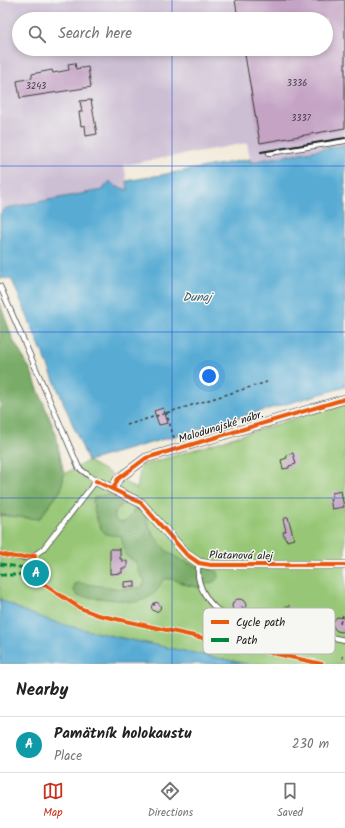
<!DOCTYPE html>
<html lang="en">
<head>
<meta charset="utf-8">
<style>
	body { margin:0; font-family:Kalam,sans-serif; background:#f2f2f2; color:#202124 }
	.you { position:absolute; left:209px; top:376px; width:14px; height:14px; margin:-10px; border:3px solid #fff; border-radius:50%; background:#1a73e8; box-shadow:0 0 0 6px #1a73e833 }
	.badge { display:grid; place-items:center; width:26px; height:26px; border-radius:50%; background:#c8321e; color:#fff; font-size:13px; font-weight:700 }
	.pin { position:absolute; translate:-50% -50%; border:2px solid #fff; box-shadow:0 1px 4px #0006 }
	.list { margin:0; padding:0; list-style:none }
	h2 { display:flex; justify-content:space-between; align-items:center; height:52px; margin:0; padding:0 16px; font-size:17px }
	h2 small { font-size:13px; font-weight:400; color:#757577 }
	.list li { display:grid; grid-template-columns:26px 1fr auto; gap:12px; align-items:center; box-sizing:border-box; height:56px; padding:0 16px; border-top:1px solid #e0e0e0 }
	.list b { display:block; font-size:15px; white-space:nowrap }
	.list p { margin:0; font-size:13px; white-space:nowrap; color:#757577 }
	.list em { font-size:13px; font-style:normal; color:#757577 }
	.icon { flex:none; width:22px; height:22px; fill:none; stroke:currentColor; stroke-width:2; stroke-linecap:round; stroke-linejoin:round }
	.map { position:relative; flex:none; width:345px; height:664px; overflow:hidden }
	.search { position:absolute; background:#fff; box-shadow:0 2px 6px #0003; left:12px; right:12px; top:12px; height:44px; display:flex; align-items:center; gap:10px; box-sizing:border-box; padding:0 14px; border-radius:22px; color:#757577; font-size:15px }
	.sheet { height:108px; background:#fff }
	nav { display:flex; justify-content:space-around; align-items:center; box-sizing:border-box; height:56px; border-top:1px solid #e0e0e0; background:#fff; font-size:11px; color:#757577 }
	nav a { display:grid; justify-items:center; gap:2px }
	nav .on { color:#c8321e }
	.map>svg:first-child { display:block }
	.industrial { fill:#ccbed3; fill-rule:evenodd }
	.green { fill:#97c776; stroke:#5a7249 }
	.forest { fill:#79ac67; stroke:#4a6442 }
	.water { fill:#59acd4; stroke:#3a6478 }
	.building { fill:#c4a3c5 }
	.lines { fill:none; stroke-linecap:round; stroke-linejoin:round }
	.lane-casing { stroke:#3c3b38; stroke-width:6 }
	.street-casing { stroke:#3c3b38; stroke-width:10 }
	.path { stroke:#3c3b38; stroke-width:1.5; stroke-dasharray:3 3; stroke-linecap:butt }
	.lane { stroke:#fff; stroke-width:4.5 }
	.street { stroke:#fff; stroke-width:9 }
	.rail { stroke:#1c1c1c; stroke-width:2 }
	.quiet { stroke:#00873e; stroke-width:3; stroke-dasharray:6 3; stroke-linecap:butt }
	.cycleway-casing { stroke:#f6f6f2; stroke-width:6 }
	.cycleway { stroke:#e8590c; stroke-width:4 }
	.grid { fill:none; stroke:#1d4ed8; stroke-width:1; stroke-opacity:0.55 }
	.labels { text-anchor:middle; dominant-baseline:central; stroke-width:3; stroke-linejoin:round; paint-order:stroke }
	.number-label { font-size:9px; fill:#463e46 }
	.street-label { font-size:11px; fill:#1c1c1c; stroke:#f6f6f2 }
	.water-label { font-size:12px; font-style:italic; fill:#375d6f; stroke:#f6f6f2 }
	.key { fill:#f6f6f2; stroke:#b5b5b2; stroke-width:1 }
	.key-label { font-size:11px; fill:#1c1c1c }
</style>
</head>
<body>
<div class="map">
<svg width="345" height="664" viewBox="0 0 345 664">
	<rect width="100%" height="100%" fill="#f6f6f2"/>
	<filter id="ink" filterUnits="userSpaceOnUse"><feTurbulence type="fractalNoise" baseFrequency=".025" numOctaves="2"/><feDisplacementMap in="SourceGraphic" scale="8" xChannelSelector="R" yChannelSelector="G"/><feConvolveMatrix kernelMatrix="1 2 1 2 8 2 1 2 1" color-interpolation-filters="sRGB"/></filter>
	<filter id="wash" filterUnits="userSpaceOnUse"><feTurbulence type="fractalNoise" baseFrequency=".012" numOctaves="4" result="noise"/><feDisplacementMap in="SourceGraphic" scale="16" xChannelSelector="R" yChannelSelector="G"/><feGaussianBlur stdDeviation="0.9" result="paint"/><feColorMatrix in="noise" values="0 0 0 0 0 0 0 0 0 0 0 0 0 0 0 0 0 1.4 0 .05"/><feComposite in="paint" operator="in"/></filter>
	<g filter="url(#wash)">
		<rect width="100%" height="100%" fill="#f3ebda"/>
		<path class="industrial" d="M0 0H345V145L256 161 251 163 247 143 124 165 129 191 115 186 102 190 6 208 0 214ZM19 19H326V49H19Z"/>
		<path class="green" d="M345 403V664H247L126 639 60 624 21 610 0 599V515L39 519 61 490 64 474 88 461 137 489 141 466Z"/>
		<g class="forest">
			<path d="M0 304 13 340 30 369 55 432 64 474 61 490 39 519 0 515Z"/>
			<path d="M109 494 125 500V502L115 511 114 516 116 521C129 524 129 518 135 508H137C146 514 148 525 153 534 157 540 162 546 167 551 177 559 191 565 203 568 209 569 214 568 218 572V577L215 581 198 587 187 585 173 579H164C161 582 160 587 157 590 152 597 144 600 136 602L78 596C74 593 73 589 75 584L79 583 121 589 140 588 143 586 145 581 138 571 136 562 126 556 121 536C116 535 109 536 105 533 98 529 93 507 93 500L95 497Z"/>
		</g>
		<g class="water">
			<path d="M345 145V387L88 461 12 280 2 278H0V214L6 208 102 190 110 181 115 186 128 190 127 181 250 159 251 163 256 161Z"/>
			<path d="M0 599 21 610 60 624 126 639 247 664H0Z"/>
		</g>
		<g id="blocks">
			<g class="building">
				<path d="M235 0H345V128L260 143 244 49H326V19H238Z"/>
				<path d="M75 63 76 69 88 67 91 87 20 98 17 81 32 78V74L52 70 53 73 69 70 68 64Z"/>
				<path d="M91 100 97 134 86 136 85 125 81 126 79 112H82L80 101Z"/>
				<path d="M163 408 168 423 159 425 154 411Z"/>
				<path d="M293 453 296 464 289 466V468L283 469 281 460 287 458 286 455Z"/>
				<path d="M341 491 344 507 332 509 330 499H333L332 493Z"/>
				<path d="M288 517 294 539 287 541 286 538 285 539 283 532 286 531 283 519Z"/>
				<path d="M110 549H120V559H122V561H127V568H122V573L110 574Z"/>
				<path d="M135 581V587H124V582Z"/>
				<circle cx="239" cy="606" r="7"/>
				<circle cx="156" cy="607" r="4.5"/>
				<circle cx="287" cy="614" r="7"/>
				<path d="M337 617 345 618V630L342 632 337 631 334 628 332 624 334 620Z"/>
			</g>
		</g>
	</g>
	<g filter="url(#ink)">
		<use href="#blocks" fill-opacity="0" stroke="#3c3b38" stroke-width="1"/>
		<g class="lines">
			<defs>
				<g id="lane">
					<path d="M269 153 345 141"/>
					<path d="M0 286 79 468 96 481 43 549C27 562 18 558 0 554"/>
					<path d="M199 563C194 584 209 607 227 616L345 640"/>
				</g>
				<g id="street">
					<path d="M96 481 141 503 186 554 199 563 211 565H345"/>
					<path d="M113 489 118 479 146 458 345 399"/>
				</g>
			</defs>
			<use href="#lane" class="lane-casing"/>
			<use href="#street" class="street-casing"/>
			<g class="path">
				<path d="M166 412 175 441"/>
				<path d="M127 425 267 382"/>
				<path d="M153 603 155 606"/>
				<path d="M241 607 248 610"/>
				<path d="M288 612 289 605"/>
				<path d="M340 623 343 615"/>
				<path d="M342 656 344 660"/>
			</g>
			<use href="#lane" class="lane"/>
			<use href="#street" class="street"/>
			<path class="rail" d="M261 152 345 138"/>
			<g class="quiet">
				<path d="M0 564 31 569"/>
				<path d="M0 575H18L31 569"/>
			</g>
			<defs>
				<g id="cycleway">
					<path d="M96 481 141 503 186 554 199 563 211 565H345"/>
					<path d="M113 489 118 479 146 458 345 399"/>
					<path d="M0 554C12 557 23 559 35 555 34 565 29 570 36 579L80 608 98 615 322 664"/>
				</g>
			</defs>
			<use href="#cycleway" class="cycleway-casing"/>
			<use href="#cycleway" class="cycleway"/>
		</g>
	</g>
	<path class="grid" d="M172 0V19M172 49V664M0 166H345M0 332H345M0 498H345"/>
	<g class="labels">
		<g class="number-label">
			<text x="297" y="83">3336</text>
			<text x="36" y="86">3243</text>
			<text x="301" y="118">3337</text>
		</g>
		<g class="street-label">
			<text transform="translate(221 427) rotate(-17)">Malodunajské nábr.</text>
			<text transform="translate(241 556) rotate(1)">Platanová alej</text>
		</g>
		<g class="water-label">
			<text x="197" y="297">Dunaj</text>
		</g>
	</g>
	<rect x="203" y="608" width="132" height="46" rx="6" class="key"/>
	<rect x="211" y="620" width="18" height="4" fill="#e8590c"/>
	<rect x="211" y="638" width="18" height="4" fill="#00873e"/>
	<g class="key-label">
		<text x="236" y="626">Cycle path</text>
		<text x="236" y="644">Path</text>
	</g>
</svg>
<div class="you"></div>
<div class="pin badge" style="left:36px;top:573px;background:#0f9aa8">A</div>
<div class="search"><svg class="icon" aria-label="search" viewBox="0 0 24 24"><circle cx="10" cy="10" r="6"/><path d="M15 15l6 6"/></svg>Search here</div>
</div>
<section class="sheet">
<h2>Nearby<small></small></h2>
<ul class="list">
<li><span class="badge" style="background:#0f9aa8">A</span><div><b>Pamätník holokaustu</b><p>Place</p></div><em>230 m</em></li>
</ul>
</section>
<nav>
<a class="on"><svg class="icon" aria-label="map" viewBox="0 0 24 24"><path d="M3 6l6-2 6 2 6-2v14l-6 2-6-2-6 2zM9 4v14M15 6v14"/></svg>Map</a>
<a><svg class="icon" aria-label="directions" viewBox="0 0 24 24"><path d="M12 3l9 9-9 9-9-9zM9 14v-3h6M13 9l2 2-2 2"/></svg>Directions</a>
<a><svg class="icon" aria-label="saved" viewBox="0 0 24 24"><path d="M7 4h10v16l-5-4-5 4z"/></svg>Saved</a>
</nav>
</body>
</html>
